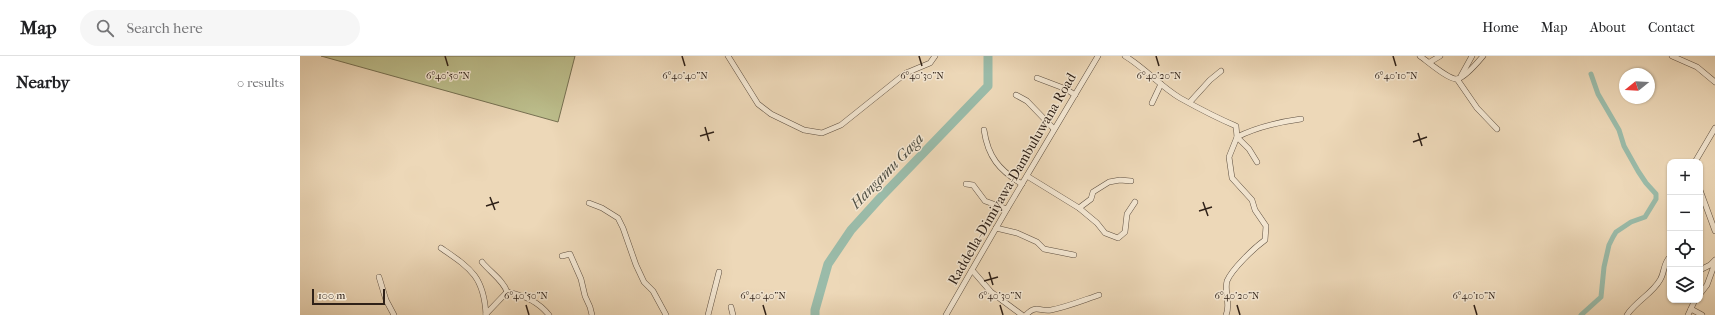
<!DOCTYPE html>
<html lang="en">
<head>
<meta charset="utf-8">
<style>
	body { margin:0; font-family:"IM FELL French Canon",serif; background:#f6f6f6; color:#202124 }
	.controls { position:absolute; right:12px; bottom:12px; display:grid; overflow:hidden; border-radius:8px; box-shadow:0 1px 3px #0004 }
	.controls button { width:36px; height:36px; display:grid; place-items:center; padding:0; border:0; border-bottom:1px solid #e0e0e0; background:#fff; color:#202124; font:20px sans-serif }
	.compass { position:absolute; left:1319px; top:12px; width:36px; height:36px; border-radius:50%; background:#fff; box-shadow:0 1px 3px #0004; rotate:252deg }
	.scale { position:absolute; left:12px; bottom:10px; width:73px; box-sizing:border-box; padding-left:4px; border:2px solid #2f2118; border-top:0; font-size:11px; line-height:14px; white-space:nowrap; color:#2f2118; -webkit-text-stroke:3px #f3e6d1; paint-order:stroke }
	.list { margin:0; padding:0; list-style:none }
	h2 { display:flex; justify-content:space-between; align-items:center; height:52px; margin:0; padding:0 16px; font-size:17px }
	h2 small { font-size:13px; font-weight:400; color:#757577 }
	.icon { flex:none; width:22px; height:22px; fill:none; stroke:currentColor; stroke-width:2; stroke-linecap:round; stroke-linejoin:round }
	.map { position:relative; flex:none; width:1415px; height:259px; overflow:hidden }
	header { display:flex; align-items:center; gap:24px; box-sizing:border-box; height:56px; padding:0 20px; background:#fff; border-bottom:1px solid #e0e0e0 }
	header strong { font-size:19px }
	nav { display:flex; gap:22px; margin-inline-start:auto; font-size:14px }
	.search { width:280px; height:36px; background:#f6f6f6; display:flex; align-items:center; gap:10px; box-sizing:border-box; padding:0 14px; border-radius:22px; color:#757577; font-size:15px }
	main { display:flex }
	aside { flex:1; background:#fff }
	.map>svg:first-child { display:block }
	.green { fill:#bcbe8c; stroke:#767052 }
	.lines { fill:none; stroke-linecap:round; stroke-linejoin:round }
	.canal { stroke:#9abba9; stroke-width:5 }
	.river { stroke:#9abba9; stroke-width:9 }
	.minor-casing { stroke:#5e4f40; stroke-width:6 }
	.minor { stroke:#f3e6d1; stroke-width:5 }
	.ticks { fill:none; stroke:#2f2118; stroke-width:1.5 }
	.labels { text-anchor:middle; dominant-baseline:central; stroke-width:3; stroke-linejoin:round; paint-order:stroke }
	.street-label { font-size:14px; fill:#2f2118; stroke:#f3e6d1 }
	.water-label { font-size:15px; font-style:italic; fill:#4f4f44; stroke:#f3e6d1 }
	.ticks-label { font-size:10px; text-anchor:middle; fill:#2f2118; stroke:#f3e6d1; stroke-width:3; stroke-linejoin:round; paint-order:stroke }
</style>
</head>
<body>
<header>
<strong>Map</strong>
<div class="search"><svg class="icon" aria-label="search" viewBox="0 0 24 24"><circle cx="10" cy="10" r="6"/><path d="M15 15l6 6"/></svg>Search here</div>
<nav><a>Home</a><a>Map</a><a>About</a><a>Contact</a></nav>
</header>
<main>
<aside>
<h2>Nearby<small>0 results</small></h2>
<ul class="list">
</ul>
</aside>
<div class="map">
<svg width="1415" height="259" viewBox="0 0 1415 259">
	<rect width="100%" height="100%" fill="#edd8b8"/>
	<filter id="stains"><feTurbulence type="fractalNoise" baseFrequency=".005" numOctaves="4"/><feColorMatrix values="0 0 0 0 .2 0 0 0 0 .09 0 0 0 0 .02 0 0 0 .5 -.17"/></filter>
	<radialGradient id="worn" r=".72"><stop offset=".6" stop-color="#630" stop-opacity="0"/><stop offset="1" stop-color="#630" stop-opacity=".3"/></radialGradient>
	<path class="green" d="M21 0H275L258 66Z"/>
	<g class="lines">
		<path class="canal" d="M1281 259 1301 241 1304 211 1309 189 1313 181 1316 176 1331 166 1345 161 1356 143V138L1346 127 1338 115 1324 90 1319 74 1298 38 1291 18"/>
		<path class="river" d="M515 259V254L528 208 551 174 580 142 688 30V0"/>
		<defs>
			<g id="minor">
				<path d="M428 0 458 48 471 58 504 74 522 77 541 69 606 17 630 7 635 0"/>
				<path d="M825 0C845 12 860 30 880 42 898 52 917 62 936 70L937 81 929 101 932 122 952 144 955 154 966 170 965 184C954 192 932 213 927 225 924 235 931 249 926 259"/>
				<path d="M1120 0C1127 5 1149 24 1157 23 1164 22 1178 6 1183 0"/>
				<path d="M1372 0 1397 11 1415 26"/>
				<path d="M1130 6 1140 0"/>
				<path d="M1161 20 1172 0"/>
				<path d="M737 22 766 33 775 39"/>
				<path d="M1157 23 1177 52 1197 73"/>
				<path d="M716 39 727 45 754 73"/>
				<path d="M890 46 910 24 921 15"/>
				<path d="M852 47 861 28"/>
				<path d="M684 74C688 101 699 114 722 128"/>
				<path d="M957 106 949 93 937 81C957 71 979 66 1001 63"/>
				<path d="M1395 106 1415 72"/>
				<path d="M727 120 779 152 797 167 805 177 818 182 825 176 827 158 835 146"/>
				<path d="M666 128 673 129 685 145 707 153"/>
				<path d="M1400 134 1415 175"/>
				<path d="M289 147 302 152 318 162 323 172 336 209 344 226 353 235 366 259"/>
				<path d="M779 152 791 143 793 136 809 126 820 124 831 125"/>
				<path d="M696 172 717 177 737 186 744 193 774 199"/>
				<path d="M141 192C170 212 184 220 186 259"/>
				<path d="M262 200 270 198 281 223 285 240 290 251 292 259"/>
				<path d="M182 206C190 216 204 225 207 236"/>
				<path d="M672 214 691 236 722 259"/>
				<path d="M1400 214 1410 209 1415 204"/>
				<path d="M79 221 86 244 94 259"/>
				<path d="M1400 238 1407 229 1415 207"/>
				<path d="M431 251 433 259"/>
				<path d="M1391 253 1402 259"/>
				<path d="M186 258 207 236C224 239 238 245 249 259"/>
				<path d="M408 259 419 216"/>
				<path d="M646 259 707 153 798 0"/>
				<path d="M726 259C736 248 740 256 751 254 767 251 784 244 799 239"/>
				<path d="M1327 259C1336 245 1352 238 1360 224 1365 216 1363 207 1370 201"/>
				<path d="M1388 259 1395 244"/>
			</g>
		</defs>
		<use href="#minor" class="minor-casing"/>
		<use href="#minor" class="minor"/>
	</g>
	<path class="ticks" d="M145 0 148 10M382 0 385 10M619 0 622 10M856 0 859 10M1093 0 1096 10M405 71 409 85M1118 77 1122 90M400 80 414 76M1113 86 1127 81M190 141 195 154M903 146 908 160M186 150 199 146M899 155 912 151M689 216 693 229M684 225 698 221M226 249 229 259M463 249 466 259M700 249 703 259M937 249 940 259M1174 249 1177 259"/>
	<g class="labels">
		<g class="street-label">
			<text transform="translate(712 123) rotate(-60)">Raddella-Dimiyawa-Dambuluwana Road</text>
		</g>
		<g class="water-label">
			<text transform="translate(587 115) rotate(-46)">Hangamu Gaga</text>
		</g>
	</g>
	<g class="ticks-label">
		<text x="148" y="23">6°40'50"N</text>
		<text x="385" y="23">6°40'40"N</text>
		<text x="622" y="23">6°40'30"N</text>
		<text x="859" y="23">6°40'20"N</text>
		<text x="1096" y="23">6°40'10"N</text>
		<text x="226" y="243">6°40'50"N</text>
		<text x="463" y="243">6°40'40"N</text>
		<text x="700" y="243">6°40'30"N</text>
		<text x="937" y="243">6°40'20"N</text>
		<text x="1174" y="243">6°40'10"N</text>
	</g>
	<rect width="100%" height="100%" filter="url(#stains)"/>
	<rect width="100%" height="100%" fill="url(#worn)"/>
</svg>
<div class="controls">
<button>+</button>
<button>−</button>
<button><svg class="icon" aria-label="locate" viewBox="0 0 24 24"><circle cx="12" cy="12" r="6"/><path d="M12 2v4M12 18v4M2 12h4M18 12h4"/></svg></button>
<button><svg class="icon" aria-label="layers" viewBox="0 0 24 24"><path d="M12 4l9 5-9 5-9-5zM3 14l9 5 9-5"/></svg></button>
</div>
<svg class="compass" viewBox="-18 -18 36 36"><path d="M0-13l5 13h-10z" fill="#e53935"/><path d="M0 13l5-13h-10z" fill="#757577"/></svg>
<div class="scale">100 m</div>
</div>
</main>
</body>
</html>
